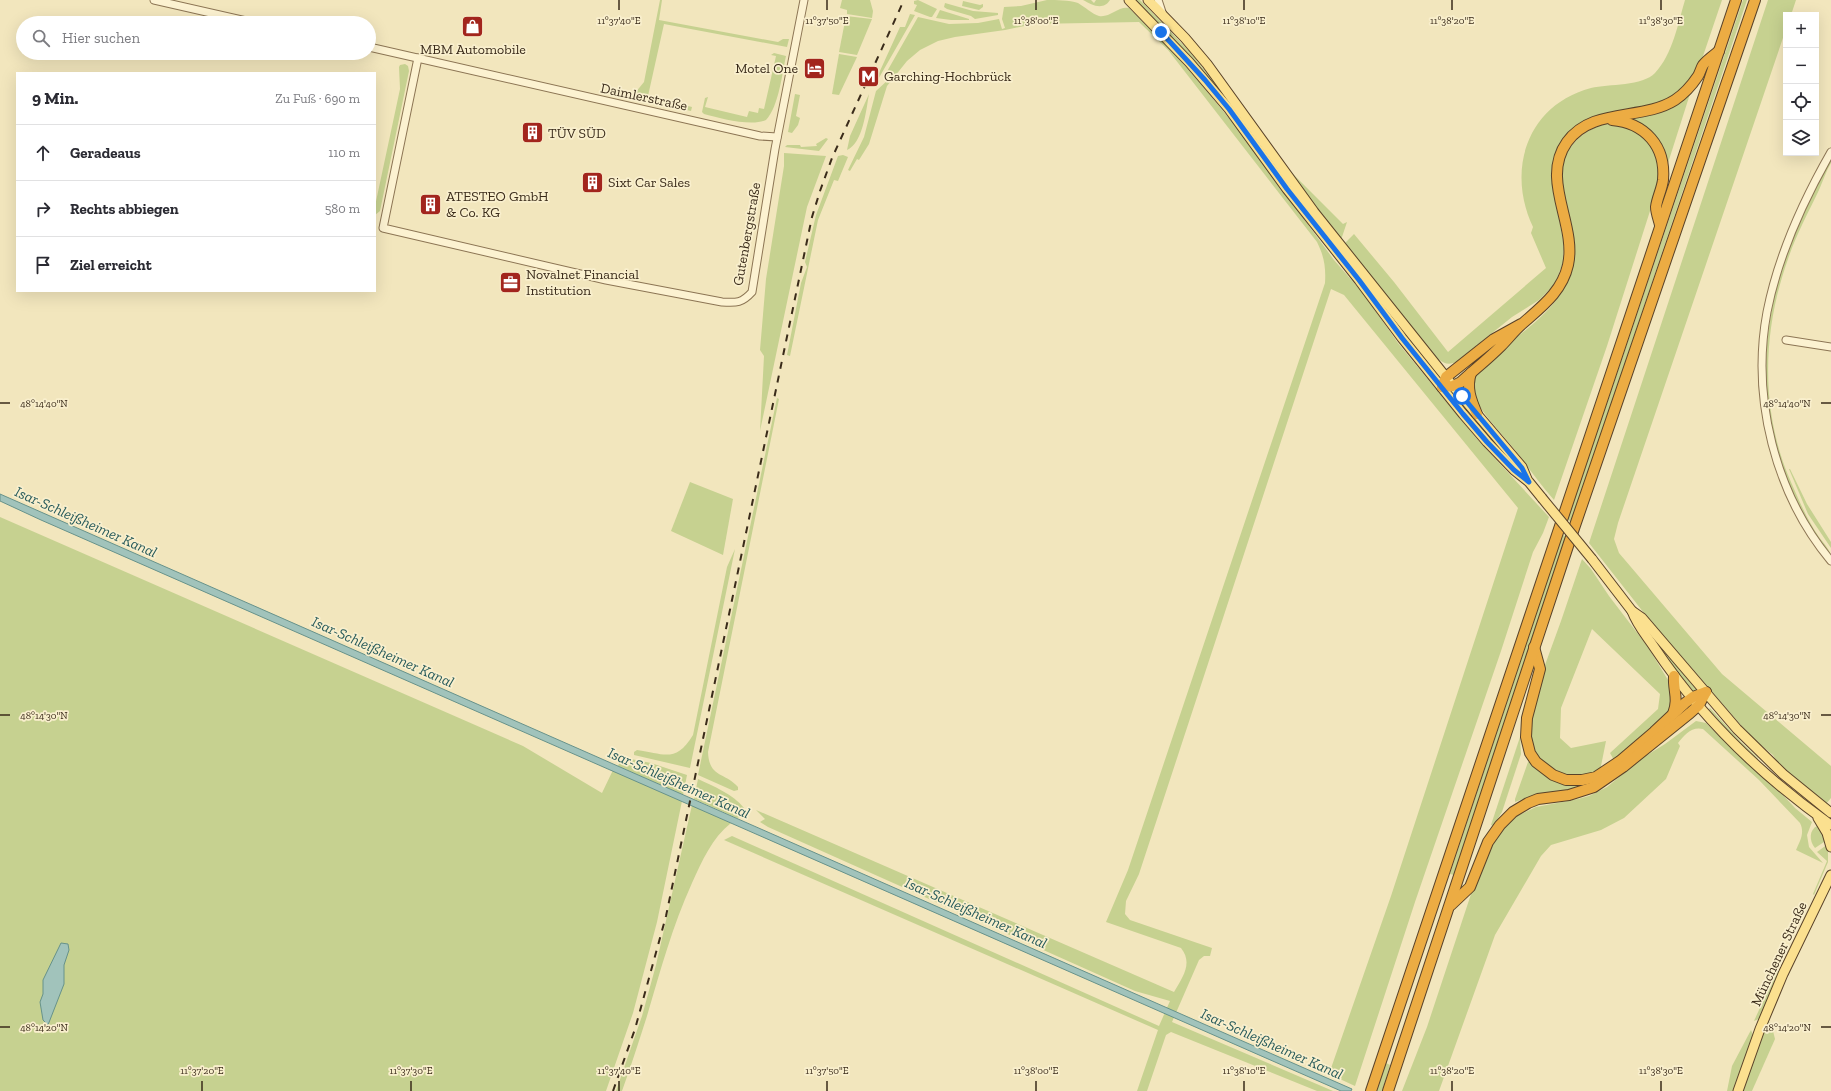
<!DOCTYPE html>
<html lang="de">
<head>
<meta charset="utf-8">
<style>
	body { margin:0; font-family:"Zilla Slab",serif; background:#f2f2f3; color:#2b2b33 }
	.controls { position:absolute; right:12px; top:12px; display:grid; overflow:hidden; border-radius:0px; box-shadow:0 4px 16px #0002 }
	.controls button { width:36px; height:36px; display:grid; place-items:center; padding:0; border:0; border-bottom:1px solid #e1e1e2; background:#fff; color:#2b2b33; font:20px sans-serif }
	.stop { position:absolute; width:12px; height:12px; margin:-9px; border:3px solid #1a73e8; border-radius:50%; background:#fff }
	.stop.end { background:#1a73e8; border-color:#fff; box-shadow:0 1px 4px #0008 }
	.list { margin:0; padding:0; list-style:none }
	h2 { display:flex; justify-content:space-between; align-items:center; height:52px; margin:0; padding:0 16px; font-size:17px }
	h2 small { font-size:13px; font-weight:400; color:#7c7c81 }
	.list li { display:grid; grid-template-columns:26px 1fr auto; gap:12px; align-items:center; box-sizing:border-box; height:56px; padding:0 16px; border-top:1px solid #e1e1e2 }
	.list b { display:block; font-size:15px; white-space:nowrap }
	.list em { font-size:13px; font-style:normal; color:#7c7c81 }
	.icon { flex:none; width:22px; height:22px; fill:none; stroke:currentColor; stroke-width:2; stroke-linecap:round; stroke-linejoin:round }
	.map { position:relative; flex:none; width:1831px; height:1091px; overflow:hidden }
	.search { position:absolute; background:#fff; box-shadow:0 4px 16px #0002; left:16px; top:16px; width:360px; height:44px; display:flex; align-items:center; gap:10px; box-sizing:border-box; padding:0 14px; border-radius:22px; color:#7c7c81; font-size:15px }
	.panel { position:absolute; background:#fff; box-shadow:0 4px 16px #0002; left:16px; top:72px; width:360px; height:220px; border-radius:0px }
	.map>svg:first-child { display:block }
	.green { fill:#c6d190 }
	.water { fill:#a1c3bb; stroke:#67928a }
	.lines { fill:none; stroke-linecap:round; stroke-linejoin:round }
	.minor-casing { stroke:#8c7554; stroke-width:9 }
	.major-casing { stroke:#594229; stroke-width:11 }
	.highway-casing { stroke:#594229; stroke-width:12 }
	.minor { stroke:#fcf2d1; stroke-width:7 }
	.major { stroke:#fbe08f; stroke-width:9 }
	.highway { stroke:#ecac43; stroke-width:10 }
	.rail { stroke:#3a2b1a; stroke-width:2; stroke-dasharray:7 7; stroke-linecap:butt }
	.major-bridge-casing { stroke:#594229; stroke-width:11; stroke-linecap:butt }
	.major-bridge { stroke:#fbe08f; stroke-width:9 }
	.route { stroke:#1a73e8; stroke-width:5 }
	.ticks { fill:none; stroke:#3a2b1a; stroke-width:1.5 }
	.labels { text-anchor:middle; dominant-baseline:central; stroke-width:3.5; stroke-linejoin:round; paint-order:stroke }
	.poi-label { font-size:14px; fill:#3a2b1a; stroke:#f9efcd; text-anchor:start }
	.street-label { font-size:14px; fill:#3a2b1a; stroke:#f9efcd }
	.water-label { font-size:15px; font-style:italic; fill:#285b5b; stroke:#f9efcd }
	.ticks-label { font-size:10px; text-anchor:middle; fill:#3a2b1a; stroke:#f9efcd; stroke-width:3.5; stroke-linejoin:round; paint-order:stroke }
</style>
</head>
<body>
<div class="map">
<svg width="1831" height="1091" viewBox="0 0 1831 1091">
	<rect width="100%" height="100%" fill="#f2e6bd"/>
	<g class="green">
		<path d="M660 0H662L659 20 778 42 783 39H789L787 47 664 24 648 96 692 107 691 111 634 98 635 93 644 82Z"/>
		<path d="M842 0H870L873 11 872 18 847 14V10L840 8Z"/>
		<path d="M918 0 937 9 932 17H930L914 11 917 5 914 4V1Z"/>
		<path d="M1047 0C1057 0 1069 0 1078 3 1085 7 1092 14 1099 16 1110 18 1118 6 1129 8L1173 52 1201 84 1237 128 1334 260 1362 292 1398 343 1477 439 1549 517 1543 533 1533 552 1501 651 1415 902 1355 1086 1329 1074 1391 896 1518 508 1344 295 1331 289 1139 874 1126 901 1125 914 1130 920 1212 948 1210 956H1204L1199 960 1172 1022 1333 1091H1317L1171 1032 1166 1035 1147 1091H1137L1158 1030 724 840 732 836 1159 1026 1170 1001 1135 991 768 827 760 822 765 819 756 810 1174 992C1183 977 1193 963 1181 948L1106 922 1128 870 1325 283C1326 267 1324 256 1317 242L1168 50 1139 22 1034 24 1005 30 955 37 938 41 920 50 907 61 887 86 869 144 859 160 857 159 850 171 848 170 864 137 876 91 889 79V78L885 75 918 17 949 24 978 23 999 19 1002 29 1005 28 1002 19 1004 7 1021 6Z"/>
		<path d="M1083 0H1091L1094 3 1096 0H1110C1103 11 1092 5 1083 0Z"/>
		<path d="M1136 0H1140L1190 52 1217 86 1216 88Z"/>
		<path d="M1685 0H1722L1701 62 1697 71 1684 88 1663 103 1585 121 1553 170 1552 180 1564 246 1563 262 1557 279 1552 287 1539 300 1512 317 1456 362C1445 367 1439 360 1431 352L1344 244 1354 234 1394 282 1448 352 1546 268 1531 233 1533 227C1506 170 1527 105 1591 88 1609 84 1643 86 1655 73 1673 54 1678 23 1685 0Z"/>
		<path d="M1743 0H1747L1571 523 1568 519Z"/>
		<path d="M1768 0H1796L1791 15H1786V29L1618 523 1614 539 1619 553 1722 674 1831 766V798L1826 804 1779 765 1773 755 1752 738 1676 650 1666 641 1589 543Z"/>
		<path d="M963 1 980 5 983 4V7L979 10 962 6Z"/>
		<path d="M945 3 973 11 998 13V15L975 19 971 16 947 9 944 7Z"/>
		<path d="M940 10 969 19V20H951L936 18Z"/>
		<path d="M910 14 915 15 876 83 874 84 900 27H905Z"/>
		<path d="M846 16 872 19 857 55 839 52Z"/>
		<path d="M774 53 786 56C782 74 779 106 766 120 752 127 719 118 704 114L702 112 705 98 708 97 705 107 747 117 749 111 758 113 759 108 764 109 776 56 771 55Z"/>
		<path d="M839 54 857 57 839 95 832 94Z"/>
		<path d="M405 64 408 66 409 71 380 211 375 215V206L400 89 399 67 400 65Z"/>
		<path d="M795 94 800 95 796 116 800 118 798 125 792 133 788 132Z"/>
		<path d="M869 94C866 111 863 143 847 150L850 136Z"/>
		<path d="M1690 94 1668 163C1659 135 1650 134 1626 119L1680 102Z"/>
		<path d="M1604 124 1625 125 1651 142 1660 163 1657 189 1607 346 1554 500C1540 484 1528 467 1515 450 1507 440 1473 403 1472 392 1471 388 1474 378 1476 374 1479 368 1488 362 1493 357 1520 332 1558 312 1570 274 1574 263 1576 251 1574 239 1572 227 1568 215 1565 203 1556 165 1565 138 1604 124Z"/>
		<path d="M826 138 828 139 819 151 785 147 787 145H800L801 147 817 146 816 144Z"/>
		<path d="M784 153 826 156 807 207 760 431 764 356 760 350 766 279 784 166Z"/>
		<path d="M843 155 848 157 838 181 834 180 818 220 790 356 787 355 801 283 807 267 805 262 816 215 838 156Z"/>
		<path d="M1831 157V163C1826 171 1823 181 1819 190 1808 213 1796 235 1788 259 1763 329 1760 406 1788 475 1797 496 1806 518 1819 537 1824 544 1831 550 1831 558 1735 424 1754 295 1831 157Z"/>
		<path d="M1281 162 1343 224 1347 222 1341 240Z"/>
		<path d="M777 398 779 399 708 752C709 778 725 772 738 787V790L734 791 698 775Z"/>
		<path d="M1789 469H1790L1807 504 1831 542V548L1808 514Z"/>
		<path d="M690 482 733 499 723 555 671 531Z"/>
		<path d="M0 517 523 746 602 793 613 770 682 801 657 922 633 1013 606 1091H0Z"/>
		<path d="M1563 534 1567 539 1454 875 1450 874Z"/>
		<path d="M735 549 690 768 634 755V752L637 750C665 754 676 763 693 735L727 567Z"/>
		<path d="M1582 559 1591 569 1609 596 1648 647 1671 685 1674 698 1669 715 1615 762 1610 753 1658 709 1660 694 1592 629 1561 708 1560 738 1571 748 1606 741 1600 771 1591 775H1562L1538 760 1530 741 1531 716 1537 687 1561 621Z"/>
		<path d="M1654 637 1695 686 1697 692 1695 693 1678 673Z"/>
		<path d="M1710 708 1741 742 1758 758V759L1732 736 1709 709Z"/>
		<path d="M1696 721 1706 723 1734 751 1765 776 1795 808 1812 822 1807 835 1809 847 1823 863 1796 850C1800 841 1805 833 1800 823L1759 780 1703 729C1692 726 1684 735 1678 743L1680 746 1666 779 1624 818 1601 830 1551 845 1541 856 1495 935 1439 1091H1402L1427 1027 1478 873 1490 848 1503 829 1517 816 1536 807 1578 799 1589 796 1607 787 1644 757 1665 744Z"/>
		<path d="M1520 737 1521 754 1502 812 1493 826 1491 825Z"/>
		<path d="M631 759 651 763 687 775 683 795 618 766 620 761 628 764 629 761 628 760Z"/>
		<path d="M1528 762H1531L1546 776 1597 780 1581 788 1529 797 1515 802V799Z"/>
		<path d="M698 779C713 786 733 794 744 808L742 816 737 818 694 799Z"/>
		<path d="M692 805 731 823C712 838 702 861 692 883 672 927 661 969 647 1016 639 1041 631 1066 622 1091H616L642 1016 656 965Z"/>
		<path d="M1817 826 1827 840 1815 848C1809 841 1809 830 1817 826Z"/>
		<path d="M1828 844V862L1814 895 1813 894 1827 861 1817 852Z"/>
		<path d="M1777 970 1779 972 1761 1016 1759 1019 1754 1021Z"/>
		<path d="M1768 1022 1771 1023 1775 1039 1752 1091H1742Z"/>
		<path d="M1751 1030 1753 1035 1733 1091H1727L1732 1066Z"/>
		<path d="M1386 1063 1390 1065 1382 1091H1377Z"/>
	</g>
	<g class="water">
		<path d="M0 494 1206 1025 1352 1089 1351 1091H1341L41 520 0 501Z"/>
		<path d="M61 943 68 944 69 950 64 965V984L48 1025 43 1020 40 1002 43 994V980Z"/>
	</g>
	<g class="lines">
		<defs>
			<g id="minor">
				<path d="M154 0 255 23"/>
				<path d="M1158 0 1163 15"/>
				<path d="M369 47 760 136 777 137"/>
				<path d="M418 58 383 228 606 280 722 302C737 303 742 303 752 292L775 149 804 0"/>
				<path d="M1831 152C1803 201 1778 256 1767 312 1751 398 1775 494 1831 561"/>
				<path d="M1786 340 1831 347"/>
			</g>
			<g id="major">
				<path d="M1129 0 1189 62 1229 109 1287 189 1359 280 1402 338 1463 414 1487 442 1514 470 1529 482 1542 498"/>
				<path d="M1148 0 1185 38 1207 64 1314 212 1453 386 1522 467 1527 479"/>
				<path d="M1592 559 1632 611 1642 618 1737 729 1783 774 1831 813"/>
				<path d="M1632 611C1637 625 1646 635 1654 647 1700 716 1763 777 1831 825"/>
				<path d="M1818 818 1827 833 1831 847"/>
				<path d="M1738 1091 1760 1029 1783 974 1831 875"/>
			</g>
			<g id="highway">
				<path d="M1612 120C1645 123 1666 146 1663 180 1662 189 1657 198 1656 207 1656 213 1659 220 1660 225"/>
				<path d="M1521 324 1494 339 1446 377 1442 387 1453 386 1461 382C1474 370 1488 359 1501 346 1508 339 1514 331 1522 324 1541 307 1562 292 1568 265 1577 224 1540 180 1567 142 1592 107 1642 121 1675 100 1684 94 1692 85 1698 76 1700 73 1701 68 1703 65 1707 60 1714 55 1719 51"/>
				<path d="M1471 373C1466 388 1471 400 1477 414"/>
				<path d="M1534 647 1540 669 1527 718 1526 737 1530 753 1536 762 1553 775 1566 780H1582L1596 777 1620 761 1654 732 1685 703 1693 697 1706 692"/>
				<path d="M1673 714C1679 698 1673 691 1674 676"/>
				<path d="M1451 905 1470 887 1488 842 1500 825 1513 812 1528 803 1538 799 1569 795 1594 787 1623 767 1690 713 1699 705 1706 692"/>
				<path d="M1371 1091 1736 0"/>
				<path d="M1388 1091 1569 543 1755 0"/>
			</g>
		</defs>
		<use href="#minor" class="minor-casing"/>
		<use href="#major" class="major-casing"/>
		<use href="#highway" class="highway-casing"/>
		<use href="#minor" class="minor"/>
		<use href="#major" class="major"/>
		<use href="#highway" class="highway"/>
		<path class="rail" d="M613 1091 635 1029 666 916 812 217 820 191 832 158 904 0"/>
		<defs>
			<path id="major-bridge" d="M1542 498 1592 559"/>
		</defs>
		<use href="#major-bridge" class="major-bridge-casing"/>
		<use href="#major-bridge" class="major-bridge"/>
	</g>
	<g class="lines">
		<path class="route" d="M1161 32 1205 80 1229 109 1287 189 1359 280 1402 338 1463 414 1487 442 1514 470 1529 482 1522 468 1462 396"/>
	</g>
	<path class="ticks" d="M619 0V10M827 0V10M1036 0V10M1244 0V10M1452 0V10M1661 0V10M0 403H10M1821 403H1831M0 715H10M1821 715H1831M0 1027H10M1821 1027H1831M202 1081V1091M411 1081V1091M619 1081V1091M827 1081V1091M1036 1081V1091M1244 1081V1091M1452 1081V1091M1661 1081V1091"/>
	<defs>
		<symbol id="shop-square" viewBox="-11 -11 22 22"><rect x="-9" y="-9" width="18" height="18" rx="4" fill="#a2251d" stroke="#f9efcd"/><path d="M-5-2.5h2.3a2.7 3.5 0 0 1 5.4 0H5L5.5 6h-11ZM-1.5-2.5h3a1.5 2.3 0 0 0-3 0Z" fill="#fff"/></symbol>
		<symbol id="hotel-square" viewBox="-11 -11 22 22"><rect x="-9" y="-9" width="18" height="18" rx="4" fill="#a2251d" stroke="#f9efcd"/><path d="M-6-4.5h1.5V1H6V5H4.5V3h-9V5H-6ZM-4 0a1.8 1.8 0 1 1 3.6 0ZM.5 0V-2.5h3Q6-2.5 6 0Z" fill="#fff"/></symbol>
		<symbol id="metro-square" viewBox="-11 -11 22 22"><rect x="-9" y="-9" width="18" height="18" rx="4" fill="#a2251d" stroke="#f9efcd"/><path d="M-5.5 5V-5H-3L0 0L3-5H5.5V5H3V-.5L0 4L-3-.5V5Z" fill="#fff"/></symbol>
		<symbol id="building-square" viewBox="-11 -11 22 22"><rect x="-9" y="-9" width="18" height="18" rx="4" fill="#a2251d" stroke="#f9efcd"/><path d="M-4-6H4V6H1V3H-1V6H-4ZM-2.5-4.3h1.7v1.8h-1.7ZM.8-4.3h1.7v1.8H.8ZM-2.5-1h1.7V.8h-1.7ZM.8-1h1.7V.8H.8Z" fill="#fff"/></symbol>
		<symbol id="office-square" viewBox="-11 -11 22 22"><rect x="-9" y="-9" width="18" height="18" rx="4" fill="#a2251d" stroke="#f9efcd"/><path d="M-6-3h4V-5.5h4V-3h4V5H-6ZM-1-4.5V-3h2v-1.5ZM-6 0V1H6V0Z" fill="#fff"/></symbol>
	</defs>
	<g fill-rule="evenodd">
		<use href="#shop-square" x="460" y="14" width="25" height="25"/>
		<use href="#hotel-square" x="802" y="56" width="25" height="25"/>
		<use href="#metro-square" x="856" y="64" width="25" height="25"/>
		<use href="#building-square" x="520" y="120" width="25" height="25"/>
		<use href="#building-square" x="580" y="170" width="25" height="25"/>
		<use href="#building-square" x="418" y="192" width="25" height="25"/>
		<use href="#office-square" x="498" y="270" width="25" height="25"/>
	</g>
	<g class="labels">
		<g class="poi-label">
			<text x="473" y="49" text-anchor="middle">MBM Automobile</text>
			<text x="798" y="68" text-anchor="end">Motel One</text>
			<text x="884" y="76">Garching-Hochbrück</text>
			<text x="548" y="133">TÜV SÜD</text>
			<text x="608" y="182">Sixt Car Sales</text>
			<text x="446" y="196">ATESTEO GmbH<tspan x="446" dy="16">&amp; Co. KG</tspan></text>
			<text x="526" y="274">Novalnet Financial<tspan x="526" dy="16">Institution</tspan></text>
		</g>
		<g class="street-label">
			<text transform="translate(644 97) rotate(12)">Daimlerstraße</text>
			<text transform="translate(747 234) rotate(-80)">Gutenbergstraße</text>
			<text transform="translate(1779 954) rotate(-65)">Münchener Straße</text>
		</g>
		<g class="water-label">
			<text transform="translate(86 522) rotate(24)">Isar-Schleißheimer Kanal</text>
			<text transform="translate(383 652) rotate(24)">Isar-Schleißheimer Kanal</text>
			<text transform="translate(679 783) rotate(24)">Isar-Schleißheimer Kanal</text>
			<text transform="translate(976 913) rotate(24)">Isar-Schleißheimer Kanal</text>
			<text transform="translate(1272 1044) rotate(24)">Isar-Schleißheimer Kanal</text>
		</g>
	</g>
	<g class="ticks-label">
		<text x="619" y="24">11°37'40"E</text>
		<text x="827" y="24">11°37'50"E</text>
		<text x="1036" y="24">11°38'00"E</text>
		<text x="1244" y="24">11°38'10"E</text>
		<text x="1452" y="24">11°38'20"E</text>
		<text x="1661" y="24">11°38'30"E</text>
		<text x="44" y="407">48°14'40"N</text>
		<text x="1787" y="407">48°14'40"N</text>
		<text x="44" y="719">48°14'30"N</text>
		<text x="1787" y="719">48°14'30"N</text>
		<text x="44" y="1031">48°14'20"N</text>
		<text x="1787" y="1031">48°14'20"N</text>
		<text x="202" y="1074">11°37'20"E</text>
		<text x="411" y="1074">11°37'30"E</text>
		<text x="619" y="1074">11°37'40"E</text>
		<text x="827" y="1074">11°37'50"E</text>
		<text x="1036" y="1074">11°38'00"E</text>
		<text x="1244" y="1074">11°38'10"E</text>
		<text x="1452" y="1074">11°38'20"E</text>
		<text x="1661" y="1074">11°38'30"E</text>
	</g>
</svg>
<div class="controls">
<button>+</button>
<button>−</button>
<button><svg class="icon" aria-label="locate" viewBox="0 0 24 24"><circle cx="12" cy="12" r="6"/><path d="M12 2v4M12 18v4M2 12h4M18 12h4"/></svg></button>
<button><svg class="icon" aria-label="layers" viewBox="0 0 24 24"><path d="M12 4l9 5-9 5-9-5zM3 14l9 5 9-5"/></svg></button>
</div>
<div class="stop" style="left:1462px;top:396px"></div>
<div class="stop end" style="left:1161px;top:32px"></div>
<div class="search"><svg class="icon" aria-label="search" viewBox="0 0 24 24"><circle cx="10" cy="10" r="6"/><path d="M15 15l6 6"/></svg>Hier suchen</div>
<section class="panel">
<h2>9 Min.<small>Zu Fuß · 690 m</small></h2>
<ul class="list">
<li><svg class="icon" aria-label="ahead" viewBox="0 0 24 24"><path d="M12 20V5M6 11l6-6 6 6"/></svg><div><b>Geradeaus</b></div><em>110 m</em></li>
<li><svg class="icon" aria-label="right" viewBox="0 0 24 24"><path d="M7 20v-9h11M14 6l5 5-5 5"/></svg><div><b>Rechts abbiegen</b></div><em>580 m</em></li>
<li><svg class="icon" aria-label="arrive" viewBox="0 0 24 24"><path d="M6 21V4h12l-3 4 3 4H6"/></svg><div><b>Ziel erreicht</b></div></li>
</ul>
</section>
</div>
</body>
</html>
